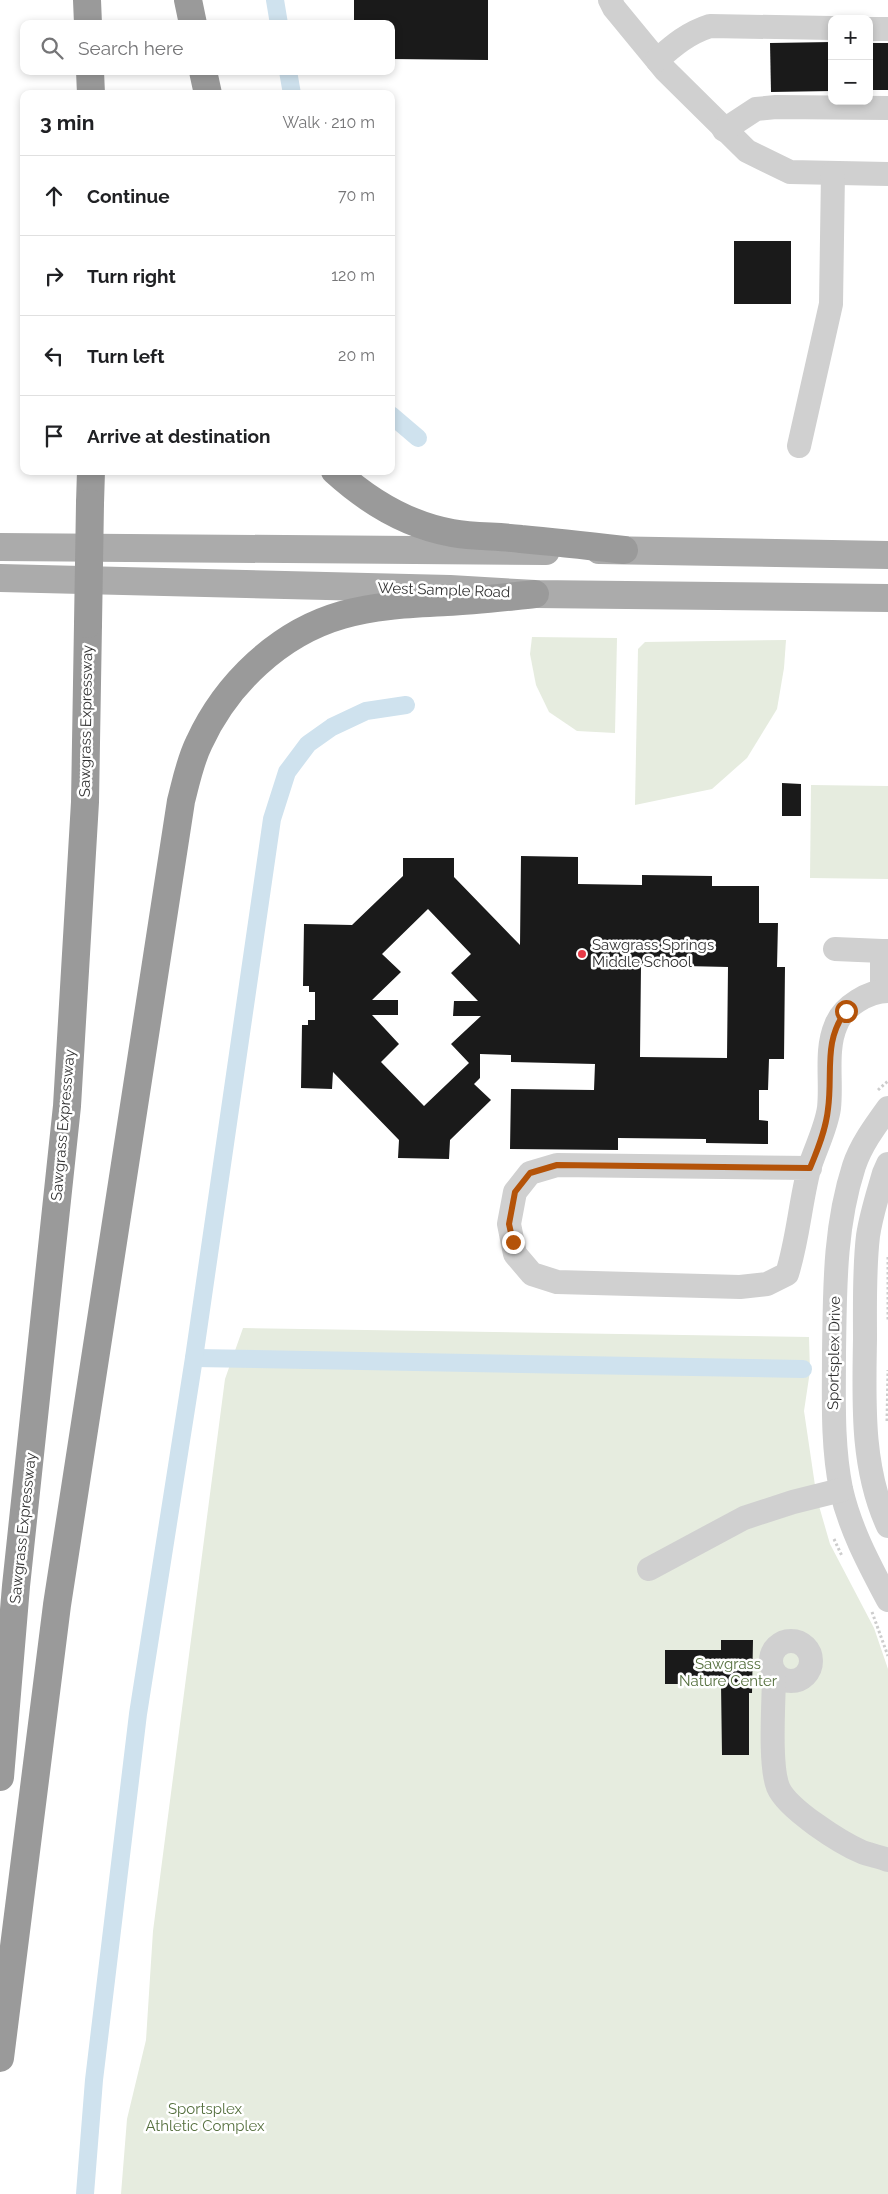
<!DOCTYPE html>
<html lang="en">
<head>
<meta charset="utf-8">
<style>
	body { margin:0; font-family:Raleway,sans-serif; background:#f6f6f6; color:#202124 }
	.controls { position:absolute; right:15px; top:15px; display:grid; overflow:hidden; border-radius:10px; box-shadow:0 2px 8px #0003 }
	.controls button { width:45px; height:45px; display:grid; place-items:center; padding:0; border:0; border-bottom:1px solid #e0e0e0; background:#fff; color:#202124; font:25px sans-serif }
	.stop { position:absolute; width:15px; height:15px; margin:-11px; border:4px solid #b45309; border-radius:50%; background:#fff }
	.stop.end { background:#b45309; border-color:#fff; box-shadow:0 1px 5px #0008 }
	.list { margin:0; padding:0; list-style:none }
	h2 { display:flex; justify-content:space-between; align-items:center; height:65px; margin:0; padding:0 20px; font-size:21px }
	h2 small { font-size:16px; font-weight:400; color:#757577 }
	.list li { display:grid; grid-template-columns:32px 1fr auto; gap:15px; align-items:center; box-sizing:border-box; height:80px; padding:0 20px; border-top:1px solid #e0e0e0 }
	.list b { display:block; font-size:19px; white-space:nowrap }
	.list em { font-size:16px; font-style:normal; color:#757577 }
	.icon { flex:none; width:28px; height:28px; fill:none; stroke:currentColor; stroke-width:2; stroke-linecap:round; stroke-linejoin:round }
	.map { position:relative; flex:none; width:888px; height:2194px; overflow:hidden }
	.search { position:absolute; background:#fff; box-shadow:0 2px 8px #0003; left:20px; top:20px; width:375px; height:55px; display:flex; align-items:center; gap:12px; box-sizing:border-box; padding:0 18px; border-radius:10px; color:#757577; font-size:19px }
	.panel { position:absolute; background:#fff; box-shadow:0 2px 8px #0003; left:20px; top:90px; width:375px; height:385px; border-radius:10px }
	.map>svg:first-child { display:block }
	.green { fill:#e6ecdf }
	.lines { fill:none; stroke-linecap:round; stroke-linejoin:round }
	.canal { stroke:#cfe2ee; stroke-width:18 }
	.building { fill:#1a1a1a; fill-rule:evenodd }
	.path { stroke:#cdcdcd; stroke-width:3; stroke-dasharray:2.5 2.5; stroke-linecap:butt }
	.minor { stroke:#d0d0d0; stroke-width:24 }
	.major { stroke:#ababab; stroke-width:28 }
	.highway { stroke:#9a9a9a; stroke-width:28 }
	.highway-bridge { stroke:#9a9a9a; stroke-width:28 }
	.route { stroke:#b45309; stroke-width:6 }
	.poi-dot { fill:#e63946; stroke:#fff; stroke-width:2 }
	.labels { text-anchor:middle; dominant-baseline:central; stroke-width:5; stroke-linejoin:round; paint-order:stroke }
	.street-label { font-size:15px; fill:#333; stroke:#fff }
	.poi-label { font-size:15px; fill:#333; stroke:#fff; text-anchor:start }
	.park-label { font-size:15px; fill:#56703f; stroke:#fff }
</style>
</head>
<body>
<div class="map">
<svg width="888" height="2194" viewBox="0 0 888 2194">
	<rect width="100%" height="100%" fill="#fff"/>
	<g class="green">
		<path d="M532 637 617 638 615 733 577 731 549 712 536 685 530 654Z"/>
		<path d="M786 640 784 668 777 709 747 758 712 789 635 805 638 649 645 642Z"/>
		<path d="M811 785 888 786V879L810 878Z"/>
		<path d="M243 1328 809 1337 810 1371 804 1411 817 1499 830 1544 874 1628 888 1669V2194H121L127 2119 146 2040 153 1931 225 1379Z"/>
	</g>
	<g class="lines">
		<g class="canal">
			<path d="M275 0 279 24"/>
			<path d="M288 71 292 94"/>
			<path d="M391 415 418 438"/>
			<path d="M194 1358 803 1369"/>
			<path d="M85 2194 94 2080 138 1714 194 1358 272 819 287 772 308 744 332 727 366 711 406 705"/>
		</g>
	</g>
	<g class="building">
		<path d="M354 0H488V60L391 59V24H354Z"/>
		<path d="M832 42V91L771 92 770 43Z"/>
		<rect x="869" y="43" width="19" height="47"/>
		<rect x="734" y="241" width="57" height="63"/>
		<path d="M782 783 801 784V816H782Z"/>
		<path d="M521 856 578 857V884L642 885V875L712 876V886H759V923H778L777 967H785L784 1059H769L768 1090H759V1120L768 1121V1144L706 1143V1139L618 1138V1150L510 1149 511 1089 594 1090 595 1064 511 1062V1055L480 1054V1078L474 1084 491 1100 450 1140 449 1159 398 1158 399 1140 333 1072 332 1089 301 1088 302 1025H308V1020H315V992H309V986H303L304 924 352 925 403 876V858H454V877L520 945ZM428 909 471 954 451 973 478 1001H454L453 1016H481L451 1044 469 1063 424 1106 381 1062 399 1044 372 1015H398V1000H372L401 972 382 954ZM641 965 728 967 727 1058 640 1057Z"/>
		<path d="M721 1640H753L752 1693H749V1755H722L721 1684H665V1650H721Z"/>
	</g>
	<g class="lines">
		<g class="path">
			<path d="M878 1090 888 1081"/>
			<path d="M888 1257V1321"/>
			<path d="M887 1421 888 1370"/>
			<path d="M834 1539 842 1556"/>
			<path d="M872 1612 888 1656"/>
		</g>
		<g class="minor">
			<path d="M610 0 614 8 665 70 747 151 790 172 888 174"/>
			<path d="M869 29H888"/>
			<path d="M657 60C674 45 688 33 710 26L832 28"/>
			<path d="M724 130 756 109 776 107 888 108"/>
			<path d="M799 446 831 304 833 173"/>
			<path d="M835 949 882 951"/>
			<path d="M882 991V951H888"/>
			<path d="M888 1108C875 1126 861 1145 854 1166 834 1228 835 1290 834 1353 834 1399 832 1444 841 1489 850 1529 869 1564 888 1600"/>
			<path d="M888 1164 884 1173C878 1194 871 1215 868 1236 864 1270 865 1305 865 1339 864 1402 861 1467 888 1526"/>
			<path d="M810 1168 557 1165 530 1173 515 1192 509 1224 515 1254 532 1274 557 1282 740 1287 767 1284 787 1274C798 1239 800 1204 809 1169 815 1149 826 1129 829 1108 832 1081 825 1050 836 1025 843 1006 869 991 888 991"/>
			<path d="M649 1569 744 1518 793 1502 841 1490"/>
			<circle cx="791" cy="1661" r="20"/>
			<path d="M774 1673C774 1700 769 1764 778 1787 787 1809 841 1843 862 1852 870 1855 880 1857 888 1860"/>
		</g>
		<g class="major">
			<path d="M0 547 546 551"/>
			<path d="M599 550 888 555"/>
			<path d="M0 578 450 589 535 594 888 598"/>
		</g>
		<g class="highway">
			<path d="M87 0 88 24"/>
			<path d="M188 0 193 24"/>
			<path d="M90 71 91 94"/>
			<path d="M203 71 208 94"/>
			<path d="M335 471C368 501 408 525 452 533 475 537 498 536 521 539 555 542 590 546 624 550"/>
			<path d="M90 503 91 471"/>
			<path d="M0 1777 16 1586 67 1106 85 802 88 624"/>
			<path d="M0 2058 57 1605 181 801C186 782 190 761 199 743 226 684 279 633 342 615 377 605 412 604 447 602 476 601 506 597 535 594"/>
		</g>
		<path class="highway-bridge" d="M88 624 90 503"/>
	</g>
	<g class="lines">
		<path class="route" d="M513 1242 509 1224 515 1192 530 1173 557 1165 810 1168C818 1149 826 1129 828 1109 833 1073 823 1041 846 1011"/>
	</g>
	<circle class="poi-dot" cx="582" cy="954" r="5"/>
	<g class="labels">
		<g class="street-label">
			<text transform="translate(444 590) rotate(2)">West Sample Road</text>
			<text transform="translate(86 721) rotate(-89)">Sawgrass Expressway</text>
			<text transform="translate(63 1125) rotate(-85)">Sawgrass Expressway</text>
			<text transform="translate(834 1353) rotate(-89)">Sportsplex Drive</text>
			<text transform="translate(23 1528) rotate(-84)">Sawgrass Expressway</text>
		</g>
		<g class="poi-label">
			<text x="592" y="945">Sawgrass Springs<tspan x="592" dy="17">Middle School</tspan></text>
		</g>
		<g class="park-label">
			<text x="728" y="1664">Sawgrass<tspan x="728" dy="17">Nature Center</tspan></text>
			<text x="205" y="2109">Sportsplex<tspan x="205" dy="17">Athletic Complex</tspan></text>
		</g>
	</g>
</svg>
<div class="controls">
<button>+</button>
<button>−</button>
</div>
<div class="stop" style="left:846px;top:1011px"></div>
<div class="stop end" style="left:513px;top:1242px"></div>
<div class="search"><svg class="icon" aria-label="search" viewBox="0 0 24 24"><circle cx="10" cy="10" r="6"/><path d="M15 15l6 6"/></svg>Search here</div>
<section class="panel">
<h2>3 min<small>Walk · 210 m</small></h2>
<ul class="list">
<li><svg class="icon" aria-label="ahead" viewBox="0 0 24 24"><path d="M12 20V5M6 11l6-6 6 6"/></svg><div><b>Continue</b></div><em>70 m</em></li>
<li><svg class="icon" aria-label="right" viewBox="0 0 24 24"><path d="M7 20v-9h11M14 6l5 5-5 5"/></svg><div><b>Turn right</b></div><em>120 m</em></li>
<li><svg class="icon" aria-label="left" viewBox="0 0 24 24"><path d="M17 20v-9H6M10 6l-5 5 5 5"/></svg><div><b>Turn left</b></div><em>20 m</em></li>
<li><svg class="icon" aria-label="arrive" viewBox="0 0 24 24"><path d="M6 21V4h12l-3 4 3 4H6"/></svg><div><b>Arrive at destination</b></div></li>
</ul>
</section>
</div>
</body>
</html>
